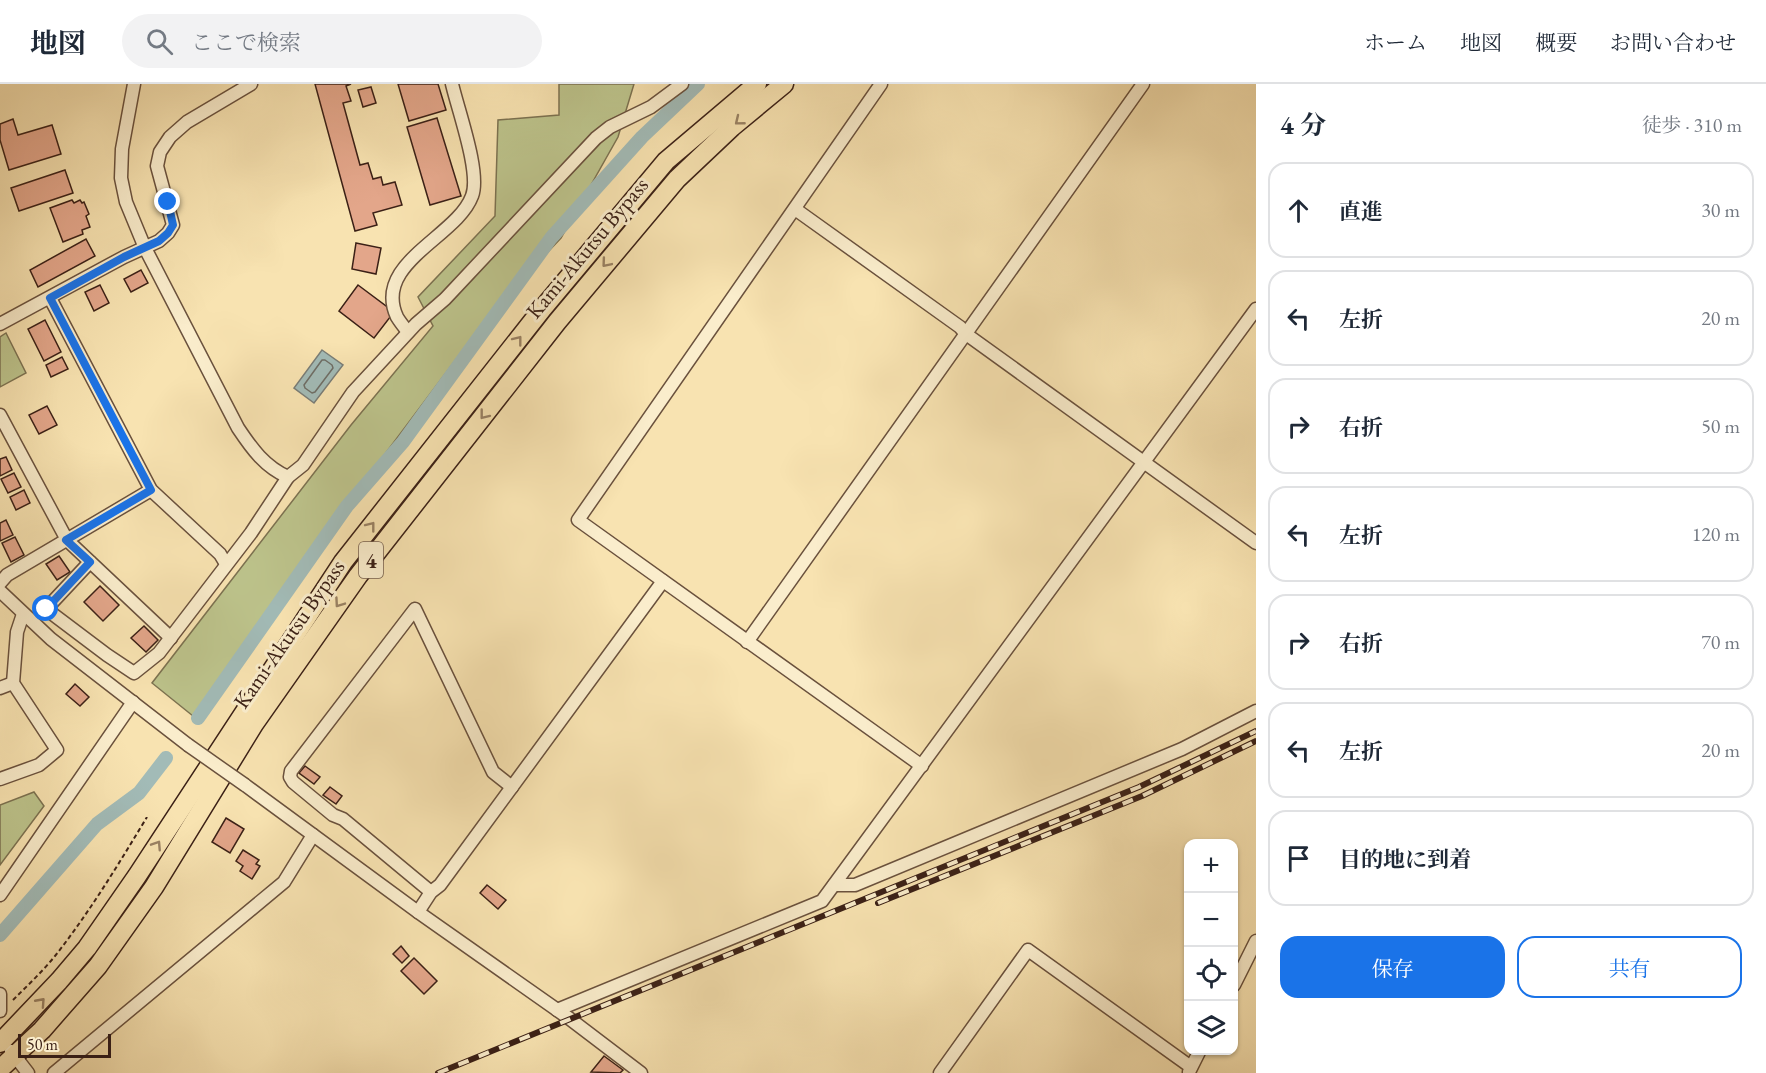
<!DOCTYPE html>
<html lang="ja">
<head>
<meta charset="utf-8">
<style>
	body { margin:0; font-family:"EB Garamond","Noto Serif JP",serif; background:#f2f2f3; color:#1f2937 }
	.controls { position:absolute; right:18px; bottom:18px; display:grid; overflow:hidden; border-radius:12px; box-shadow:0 2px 4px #0004 }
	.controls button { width:54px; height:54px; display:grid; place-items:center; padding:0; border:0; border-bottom:2px solid #e0e1e3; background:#fff; color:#1f2937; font:30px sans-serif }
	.scale { position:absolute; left:18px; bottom:15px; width:93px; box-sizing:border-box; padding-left:6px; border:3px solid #3b2016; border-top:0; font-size:16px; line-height:21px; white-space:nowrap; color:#3b2016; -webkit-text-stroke:4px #faedcc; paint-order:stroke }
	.stop { position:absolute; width:18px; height:18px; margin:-14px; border:4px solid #1a73e8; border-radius:50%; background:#fff }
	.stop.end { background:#1a73e8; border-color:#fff; box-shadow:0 2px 6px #0008 }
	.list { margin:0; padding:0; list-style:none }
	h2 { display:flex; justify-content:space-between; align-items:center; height:78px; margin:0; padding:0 24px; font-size:26px }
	h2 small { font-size:20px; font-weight:400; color:#747a83 }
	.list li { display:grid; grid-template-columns:39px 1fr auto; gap:18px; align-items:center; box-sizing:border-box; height:96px; margin:0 12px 12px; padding:0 12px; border:2px solid #e0e1e3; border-radius:18px }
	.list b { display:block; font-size:22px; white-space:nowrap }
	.list em { font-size:20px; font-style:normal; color:#747a83 }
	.actions { display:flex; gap:12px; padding:18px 24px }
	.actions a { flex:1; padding:14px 0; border:2px solid #1a73e8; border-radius:18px; text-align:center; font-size:21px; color:#1a73e8 }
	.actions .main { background:#1a73e8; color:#fff }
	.icon { flex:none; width:33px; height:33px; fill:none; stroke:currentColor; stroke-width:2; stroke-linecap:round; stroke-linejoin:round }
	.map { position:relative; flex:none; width:1256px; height:989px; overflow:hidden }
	header { display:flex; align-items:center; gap:36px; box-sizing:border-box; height:84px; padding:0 30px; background:#fff; border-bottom:2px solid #e0e1e3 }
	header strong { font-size:28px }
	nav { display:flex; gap:33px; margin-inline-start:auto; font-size:21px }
	.search { width:420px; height:54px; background:#f2f2f3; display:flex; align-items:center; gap:15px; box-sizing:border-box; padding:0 21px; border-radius:33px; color:#747a83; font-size:22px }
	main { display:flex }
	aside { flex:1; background:#fff }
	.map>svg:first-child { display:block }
	.green { fill:#bdc48c; stroke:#7c7251; stroke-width:1.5 }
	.water { fill:#a2bbb7; stroke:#797d77; stroke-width:1.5 }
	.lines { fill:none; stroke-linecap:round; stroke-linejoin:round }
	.shore { stroke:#6e6e66; stroke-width:1.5 }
	.canal { stroke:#a2bbb7; stroke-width:14 }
	.building { fill:#e3a68a; stroke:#3b2016; stroke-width:1.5 }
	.minor-casing { stroke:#6a513d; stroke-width:15 }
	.highway-casing { stroke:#3b2016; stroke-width:21 }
	.path { stroke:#3b2016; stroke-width:2; stroke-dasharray:4.5 3; stroke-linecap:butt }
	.minor { stroke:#faedcc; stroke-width:12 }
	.highway { stroke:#f8e3b1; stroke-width:18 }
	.rail-casing { stroke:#3b2016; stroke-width:6 }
	.rail { stroke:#faedcc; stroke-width:4; stroke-dasharray:11; stroke-linecap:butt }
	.minor-bridge-casing { stroke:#6a513d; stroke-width:15; stroke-linecap:butt }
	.minor-bridge { stroke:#faedcc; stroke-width:12 }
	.oneway { stroke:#9a8264 }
	.route { stroke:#1a73e8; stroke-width:8 }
	.labels { text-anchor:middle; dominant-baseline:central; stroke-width:6; stroke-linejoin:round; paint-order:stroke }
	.shield { fill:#faedcc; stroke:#745e4d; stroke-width:1.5 }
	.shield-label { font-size:21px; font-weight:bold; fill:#3b2016 }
	.street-label { font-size:22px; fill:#3b2016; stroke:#faedcc }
</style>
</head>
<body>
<header>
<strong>地図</strong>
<div class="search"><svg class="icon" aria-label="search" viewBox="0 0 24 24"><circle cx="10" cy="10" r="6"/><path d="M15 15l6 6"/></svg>ここで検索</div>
<nav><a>ホーム</a><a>地図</a><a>概要</a><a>お問い合わせ</a></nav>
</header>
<main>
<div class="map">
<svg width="1256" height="989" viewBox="0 0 1256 989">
	<rect width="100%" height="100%" fill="#f8e3b1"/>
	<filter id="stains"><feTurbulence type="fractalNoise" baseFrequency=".00333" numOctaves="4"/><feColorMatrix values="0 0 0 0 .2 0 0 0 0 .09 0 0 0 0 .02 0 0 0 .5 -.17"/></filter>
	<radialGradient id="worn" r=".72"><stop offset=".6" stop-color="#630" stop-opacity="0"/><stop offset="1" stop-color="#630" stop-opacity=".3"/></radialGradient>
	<g class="green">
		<path d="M559 0H634L618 53 561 154 494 225 282 507 193 632 152 599 351 341 433 242 418 213 495 132 498 36 559 31Z"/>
		<path d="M6 249 26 289 0 303V253Z"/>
		<path d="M34 708 44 722 0 781V721Z"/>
	</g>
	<path class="water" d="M322 266 343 281 314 319 294 304Z"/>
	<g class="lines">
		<path class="shore" d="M322 276H325L332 281 333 284 315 308 312 309 305 304 304 301Z"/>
		<g class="canal">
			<path d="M198 634 347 422 403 358 551 154 642 53 698 0"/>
			<path d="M0 851 97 740 139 709 166 674"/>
		</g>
	</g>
	<g class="building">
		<path d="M315 0H351L346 2 351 17 343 19 360 81 368 79 373 95 381 93 383 101 395 98 402 121 373 129 377 141 355 147Z"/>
		<path d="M398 0H438L446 26 409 37Z"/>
		<path d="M371 3 376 19 363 23 358 6Z"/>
		<path d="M437 34 461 112 430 121 407 43Z"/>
		<path d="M13 35 18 51 52 41 61 70 9 86 0 56V40Z"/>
		<path d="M65 86 73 109 19 127 11 104Z"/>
		<path d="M72 116 74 119 80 116 82 119 84 118 89 130 86 132 90 143 82 146 83 150 63 158 50 124Z"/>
		<path d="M86 155 95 172 38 203 30 186Z"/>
		<path d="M356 159 381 164 376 190 352 185Z"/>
		<path d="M141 186 148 199 131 208 124 195Z"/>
		<path d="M100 201 109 219 94 227 85 208Z"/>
		<path d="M358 201 394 228 374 254 339 227Z"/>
		<path d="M45 236 61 268 44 277 28 245Z"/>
		<path d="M62 273 68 285 51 293 46 281Z"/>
		<path d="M47 322 57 341 39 350 29 331Z"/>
		<path d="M6 373 12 386 0 392V375Z"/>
		<path d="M14 389 21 403 8 409 1 395Z"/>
		<path d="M24 406 30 419 16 426 10 413Z"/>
		<path d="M6 436 13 451 0 457V439Z"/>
		<path d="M15 453 24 471 11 478 2 459Z"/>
		<path d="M59 472 70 488 57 496 46 480Z"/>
		<path d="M100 502 119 521 103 537 84 518Z"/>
		<path d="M144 542 158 556 146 568 131 554Z"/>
		<path d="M75 600 89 613 80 622 66 610Z"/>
		<path d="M305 682 320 693 314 700 299 689Z"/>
		<path d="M330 703 342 712 336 720 323 711Z"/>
		<path d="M226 734 244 745 230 769 212 758Z"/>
		<path d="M243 766 259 776 256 780 260 782 252 795 240 787 243 782 236 777Z"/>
		<path d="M487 801 506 816 498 825 480 809Z"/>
		<path d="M401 862 409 872 402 879 393 870Z"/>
		<path d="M414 874 437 897 424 910 401 887Z"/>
		<path d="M604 972 623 986 620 989 591 988Z"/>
	</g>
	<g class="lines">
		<defs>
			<g id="minor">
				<path d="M134 0 122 65 121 94 126 118 145 164 238 344C252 365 265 383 288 393L303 381 353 308 416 240 445 215 596 54 610 43 651 23 682 0"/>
				<path d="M881 0 578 436 922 682"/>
				<path d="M795 125 960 243 966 250 1256 459"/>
				<path d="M50 214 151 406 220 470 226 480"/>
				<path d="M0 240 124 173 159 157 168 149 173 141 157 82 160 68 170 53 187 38 251 0"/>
				<path d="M408 248C404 243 400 238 397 233 372 179 457 153 472 112 481 89 458 26 452 0"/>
				<path d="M0 331 67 456 171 554"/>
				<path d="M90 478 46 525 107 571 134 589 159 569 251 449 288 393"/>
				<path d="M0 499 7 491 151 406"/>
				<path d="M0 507 51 555 188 661"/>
				<path d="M747 558 1143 0"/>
				<path d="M0 604 13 599"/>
				<path d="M0 695 39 681 57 666 13 599 17 548 23 530"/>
				<path d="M245 701 418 828 570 935 641 989"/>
				<path d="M834 801H855L1182 665 1256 627"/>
				<path d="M431 808 343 735 333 731 293 698 290 693 291 687 415 525 493 688 512 703"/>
				<path d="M0 811 133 618"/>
				<path d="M418 828 431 808 440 801 663 497"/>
				<path d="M1234 901 1256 857"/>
				<path d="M0 910V927"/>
				<path d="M557 926 822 817 1256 225"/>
				<path d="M11 967 28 989"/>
				<path d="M1189 988 1200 966"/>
				<path d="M54 989 284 798 313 751"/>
				<path d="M940 989 1028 866 1191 983"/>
			</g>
			<g id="highway">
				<path d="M0 959 59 897 87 864 137 792 343 478 543 224 666 77 757 0"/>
				<path d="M0 985 42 946 98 882 154 803 254 640 358 492 557 238 677 95 732 43 784 0"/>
			</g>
		</defs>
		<use href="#minor" class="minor-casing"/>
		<use href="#highway" class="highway-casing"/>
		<path class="path" d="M13 916C27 902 42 888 55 872 89 829 118 781 147 733"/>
		<use href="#minor" class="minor"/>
		<use href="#highway" class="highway"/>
		<defs>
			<g id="rail">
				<path d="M878 819 1142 712 1256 657"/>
				<path d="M438 989 1139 703 1256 647"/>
			</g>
		</defs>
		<use href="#rail" class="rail-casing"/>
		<use href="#rail" class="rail"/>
		<defs>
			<path id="minor-bridge" d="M188 661 245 701"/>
		</defs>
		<use href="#minor-bridge" class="minor-bridge-casing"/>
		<use href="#minor-bridge" class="minor-bridge"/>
	</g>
	<defs><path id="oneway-chevron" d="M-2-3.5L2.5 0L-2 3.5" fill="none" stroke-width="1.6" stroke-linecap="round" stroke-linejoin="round" transform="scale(1.5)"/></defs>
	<g class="oneway">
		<use href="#oneway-chevron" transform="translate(739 37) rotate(141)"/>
		<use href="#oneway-chevron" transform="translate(606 179) rotate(130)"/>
		<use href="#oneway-chevron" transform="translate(518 256) rotate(-52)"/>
		<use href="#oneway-chevron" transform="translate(484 331) rotate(128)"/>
		<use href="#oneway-chevron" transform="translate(371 442) rotate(-52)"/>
		<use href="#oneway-chevron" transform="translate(339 519) rotate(125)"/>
		<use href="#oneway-chevron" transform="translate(157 761) rotate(-57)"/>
		<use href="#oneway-chevron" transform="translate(41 918) rotate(-48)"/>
	</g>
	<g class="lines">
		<path class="route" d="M46 525 90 478 66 456 151 406 50 214 124 173 159 157 168 149 173 141 168 118"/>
	</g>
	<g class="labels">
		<rect class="shield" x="359" y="458" width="24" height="36" rx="4.5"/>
		<g class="shield-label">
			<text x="371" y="476">4</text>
		</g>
		<g class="street-label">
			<text transform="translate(587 164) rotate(-50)">Kami-Akutsu Bypass</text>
			<text transform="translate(289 550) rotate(-55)">Kami-Akutsu Bypass</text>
		</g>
	</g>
	<rect width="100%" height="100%" filter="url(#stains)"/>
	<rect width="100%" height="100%" fill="url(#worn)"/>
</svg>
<div class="controls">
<button>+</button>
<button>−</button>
<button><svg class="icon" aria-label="locate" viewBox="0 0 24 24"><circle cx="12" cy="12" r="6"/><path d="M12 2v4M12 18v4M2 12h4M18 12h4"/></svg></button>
<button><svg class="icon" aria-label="layers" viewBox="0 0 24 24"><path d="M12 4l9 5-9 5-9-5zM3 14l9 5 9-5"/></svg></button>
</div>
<div class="scale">50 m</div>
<div class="stop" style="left:46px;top:525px"></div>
<div class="stop end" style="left:168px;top:118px"></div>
</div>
<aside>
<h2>4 分<small>徒歩 · 310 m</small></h2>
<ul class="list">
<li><svg class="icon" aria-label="ahead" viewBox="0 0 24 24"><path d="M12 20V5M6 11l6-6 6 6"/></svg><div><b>直進</b></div><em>30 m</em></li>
<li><svg class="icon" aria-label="left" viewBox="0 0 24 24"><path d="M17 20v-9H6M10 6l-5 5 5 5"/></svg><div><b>左折</b></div><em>20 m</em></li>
<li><svg class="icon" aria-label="right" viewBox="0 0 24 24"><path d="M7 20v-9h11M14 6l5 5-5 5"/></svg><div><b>右折</b></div><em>50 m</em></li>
<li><svg class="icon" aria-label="left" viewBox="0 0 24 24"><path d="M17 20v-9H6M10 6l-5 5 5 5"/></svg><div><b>左折</b></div><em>120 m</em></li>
<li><svg class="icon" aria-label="right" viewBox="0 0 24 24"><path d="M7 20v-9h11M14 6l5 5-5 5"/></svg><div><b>右折</b></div><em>70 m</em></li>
<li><svg class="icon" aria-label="left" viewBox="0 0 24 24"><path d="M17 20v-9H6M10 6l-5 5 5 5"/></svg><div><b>左折</b></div><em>20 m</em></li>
<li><svg class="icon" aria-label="arrive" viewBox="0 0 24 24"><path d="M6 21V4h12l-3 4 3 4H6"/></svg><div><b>目的地に到着</b></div></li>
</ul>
<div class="actions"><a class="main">保存</a><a>共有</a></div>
</aside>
</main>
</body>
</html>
